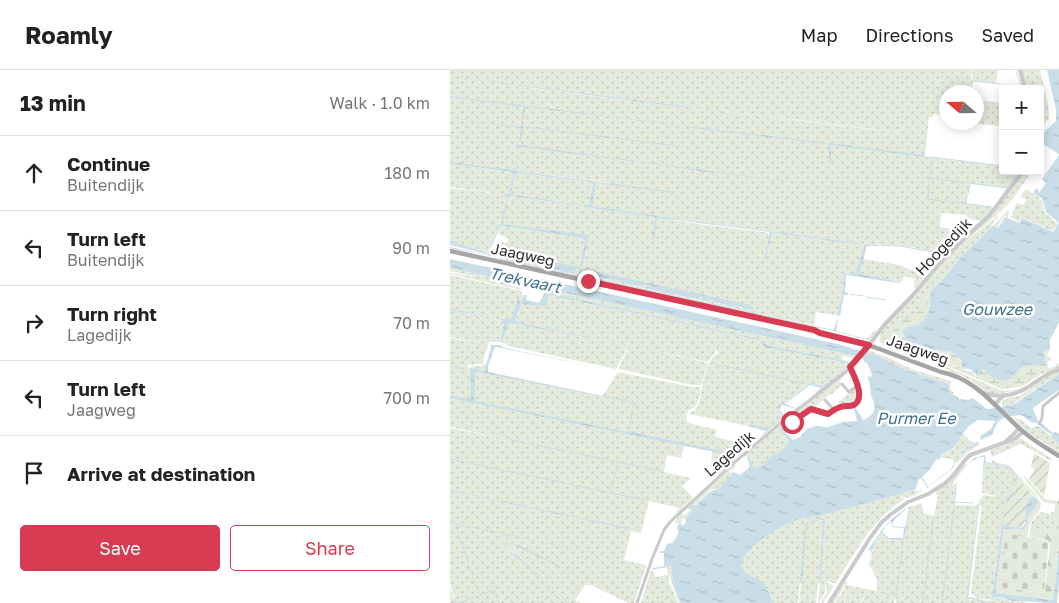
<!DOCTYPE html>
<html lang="en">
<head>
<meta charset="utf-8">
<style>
	body { margin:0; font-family:"Golos Text",sans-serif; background:#f6f6f6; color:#222 }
	.controls { position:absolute; right:15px; top:15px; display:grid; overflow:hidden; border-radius:5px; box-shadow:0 2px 12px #0003 }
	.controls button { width:45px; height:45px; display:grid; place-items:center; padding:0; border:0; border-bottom:1px solid #e0e0e0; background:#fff; color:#222; font:25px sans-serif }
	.compass { position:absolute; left:489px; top:15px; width:45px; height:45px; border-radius:50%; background:#fff; box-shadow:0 2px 12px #0003; rotate:290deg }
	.stop { position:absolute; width:15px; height:15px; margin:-11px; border:4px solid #d73c53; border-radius:50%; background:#fff }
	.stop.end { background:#d73c53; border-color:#fff; box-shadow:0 1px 5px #0008 }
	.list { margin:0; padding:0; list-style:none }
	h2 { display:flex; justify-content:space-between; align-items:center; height:65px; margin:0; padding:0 20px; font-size:21px }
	h2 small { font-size:16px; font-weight:400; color:#767676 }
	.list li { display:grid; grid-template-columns:32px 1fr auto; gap:15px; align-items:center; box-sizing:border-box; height:75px; padding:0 20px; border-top:1px solid #e0e0e0 }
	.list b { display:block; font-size:19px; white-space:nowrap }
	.list p { margin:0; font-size:16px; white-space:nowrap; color:#767676 }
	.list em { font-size:16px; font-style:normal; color:#767676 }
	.actions { display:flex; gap:10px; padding:15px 20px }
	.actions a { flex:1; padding:11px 0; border:1px solid #d73c53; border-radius:5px; text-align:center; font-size:18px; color:#d73c53 }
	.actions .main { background:#d73c53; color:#fff }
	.icon { flex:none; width:28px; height:28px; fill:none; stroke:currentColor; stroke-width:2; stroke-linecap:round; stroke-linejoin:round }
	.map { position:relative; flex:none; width:609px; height:533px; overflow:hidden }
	header { display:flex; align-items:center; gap:30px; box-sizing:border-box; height:70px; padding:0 25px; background:#fff; border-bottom:1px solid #e0e0e0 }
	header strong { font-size:24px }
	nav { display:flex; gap:28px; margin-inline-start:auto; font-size:18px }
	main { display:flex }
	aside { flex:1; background:#fff }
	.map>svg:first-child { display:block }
	.grass { fill:url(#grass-dots); fill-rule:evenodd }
	.forest { fill:url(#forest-firs) }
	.wetland { fill:url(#wetland-marsh) }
	.cemetery { fill:url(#cemetery-stones) }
	.garden { fill:url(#garden-furrows) }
	.water { fill:url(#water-ripples) }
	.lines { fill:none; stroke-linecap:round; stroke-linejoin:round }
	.stream { stroke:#c9dee8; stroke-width:1 }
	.minor { stroke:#cacaca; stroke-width:3 }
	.tertiary { stroke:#cacaca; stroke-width:4 }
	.primary { stroke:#a5a5a5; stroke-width:4.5 }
	.route { stroke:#d73c53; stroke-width:6 }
	.labels { text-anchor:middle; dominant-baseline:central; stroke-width:5; stroke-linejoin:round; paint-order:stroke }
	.street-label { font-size:15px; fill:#2d2d2d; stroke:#fff }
	.water-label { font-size:16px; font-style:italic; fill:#427289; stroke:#fff }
</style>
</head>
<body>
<header>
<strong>Roamly</strong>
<nav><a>Map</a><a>Directions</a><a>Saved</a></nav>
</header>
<main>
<aside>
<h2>13 min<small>Walk · 1.0 km</small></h2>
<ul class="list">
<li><svg class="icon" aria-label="ahead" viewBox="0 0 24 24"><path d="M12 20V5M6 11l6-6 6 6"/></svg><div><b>Continue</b><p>Buitendijk</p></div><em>180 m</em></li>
<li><svg class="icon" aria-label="left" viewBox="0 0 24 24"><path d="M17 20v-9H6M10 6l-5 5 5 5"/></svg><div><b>Turn left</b><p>Buitendijk</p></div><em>90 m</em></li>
<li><svg class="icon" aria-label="right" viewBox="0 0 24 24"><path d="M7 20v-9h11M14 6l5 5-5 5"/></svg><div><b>Turn right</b><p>Lagedijk</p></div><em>70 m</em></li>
<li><svg class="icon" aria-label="left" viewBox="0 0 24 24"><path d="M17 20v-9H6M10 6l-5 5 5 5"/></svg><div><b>Turn left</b><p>Jaagweg</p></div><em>700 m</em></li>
<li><svg class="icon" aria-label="arrive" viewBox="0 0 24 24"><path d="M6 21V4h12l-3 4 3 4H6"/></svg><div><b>Arrive at destination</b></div></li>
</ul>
<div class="actions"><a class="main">Save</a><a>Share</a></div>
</aside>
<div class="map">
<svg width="609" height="533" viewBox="0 0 609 533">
	<defs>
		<pattern id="grass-dots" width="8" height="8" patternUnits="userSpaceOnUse" patternTransform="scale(1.25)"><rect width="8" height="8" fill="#e4eadc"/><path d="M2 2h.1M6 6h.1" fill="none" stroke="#c4c9bd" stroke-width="1.8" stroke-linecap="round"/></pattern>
		<pattern id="forest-firs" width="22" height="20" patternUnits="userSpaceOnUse" patternTransform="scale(1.25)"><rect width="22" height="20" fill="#e4eadc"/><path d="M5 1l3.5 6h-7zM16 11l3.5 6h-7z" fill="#c4c9bd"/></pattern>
		<pattern id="wetland-marsh" width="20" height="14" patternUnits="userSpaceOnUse" patternTransform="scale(1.25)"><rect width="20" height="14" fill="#e4eadc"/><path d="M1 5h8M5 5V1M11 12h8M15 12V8" fill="none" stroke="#c4c9bd"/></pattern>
		<pattern id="cemetery-stones" width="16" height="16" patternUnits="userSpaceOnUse" patternTransform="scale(1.25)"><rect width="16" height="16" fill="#e4eadc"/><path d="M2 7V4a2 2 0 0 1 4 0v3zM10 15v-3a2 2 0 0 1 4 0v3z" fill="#c4c9bd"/></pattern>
		<pattern id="garden-furrows" width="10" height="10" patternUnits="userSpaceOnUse" patternTransform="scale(1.25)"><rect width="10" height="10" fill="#e4eadc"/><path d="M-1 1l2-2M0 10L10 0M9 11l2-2" fill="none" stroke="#c4c9bd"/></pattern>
		<pattern id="water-ripples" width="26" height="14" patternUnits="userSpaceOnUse" patternTransform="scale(1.25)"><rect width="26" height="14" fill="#c9dee8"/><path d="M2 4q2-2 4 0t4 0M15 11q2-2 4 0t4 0" fill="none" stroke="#adbfc7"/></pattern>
	</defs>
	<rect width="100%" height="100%" fill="#fff"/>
	<g class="grass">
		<path d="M0 0H522L521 10H522L523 0H548L546 13 523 11 521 22H497L496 45 483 44V47H479L475 85 471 86 553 96V101H570L557 118 520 114 516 134 542 137V140L530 151 517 148 516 145 491 143 490 158 518 163 494 184 461 177 440 175 415 174 405 204H394L393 223 388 244 385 245 366 242 364 255 271 236 386 261 415 268H418L425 260 427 261 421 269 417 270 375 259 354 256 52 191 48 188 52 172 57 173 58 168 48 164 50 156 132 168 135 170 128 204 100 199 268 235 248 230 130 205 138 165 49 155 38 184V182L9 175 6 171 0 170V118L51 124 0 117V94L64 102 59 125 55 126H58L52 151 61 126 131 136V135L61 124 65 105 69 103 140 112 143 113 139 136 134 137 205 147V148L203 169 207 149 209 148 240 153 319 163 320 164 316 189 323 163 412 175 403 172 225 149 224 147 222 148 141 136 145 113 164 115 155 112 66 101 69 81H68L65 100 63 101 0 92ZM49 14 220 34 235 37H230ZM239 37 382 54 475 66 241 38ZM91 185 96 186 99 191 128 198 101 197 100 195 96 192C86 196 72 191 61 189L62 187 81 191ZM136 199 303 238V240L292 238V236C287 235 283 236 278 236 270 235 265 229 257 231 252 227 248 226 242 228L201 219 199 215C190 217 179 215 171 211L136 205 134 201Z"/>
		<path d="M572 0H590L598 35 599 49 590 56V19H576Z"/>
		<path d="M527 30 553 33 551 56 518 53 526 52Z"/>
		<path d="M574 101H582L563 129 545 147 542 148 540 151 516 169 541 147Z"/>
		<path d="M576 119 590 128H591L595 142 608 154 602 161 571 147 569 152 561 148 566 133 574 135 576 129 570 127Z"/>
		<path d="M555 139 541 155 543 156 558 140 559 141 558 147 554 146 547 157 543 156 510 188 495 207 475 228 469 241 462 246 451 252 438 265 437 272 476 284 508 297 512 296V299L522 302 525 306 551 316H558L570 314 587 302 603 297 609 293V298L591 304 573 316 552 319 485 291 453 281 430 272 429 270 432 259 506 178 548 146Z"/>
		<path d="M413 189 450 195 475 206 466 218 463 217 465 209 454 206 452 212 410 205 408 204Z"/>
		<path d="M0 198 78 215 77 218 60 215 77 221 0 204V203L28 207 0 201Z"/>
		<path d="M0 205 72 221V225H75L72 228 74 235 95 236 97 234 99 225 313 271V276L398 293V294L392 301H393L400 294V292H402V295L388 308 358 330 384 309 388 304 373 316 358 313V315L335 333 329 334V341L334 347 319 360 239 344C241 341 246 340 248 336 251 331 250 323 252 317 254 307 259 286 269 283L266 280 267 277 264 284 258 292 200 280 258 293 251 315H243L169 299V297L177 281 178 273 176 281 166 299 59 276 52 272 58 256 59 254 61 253 175 275 67 252 65 251 71 235 66 232 62 247 61 249H49L0 238Z"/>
		<path d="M93 218 391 283 406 286H409L404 292V288L393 286 392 290 316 275 315 271 95 222Z"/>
		<path d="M0 240 53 250 54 252 50 272H39L32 294 18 295 17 299 20 298 22 296H31L36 293 34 301 153 326 168 302 242 317H250V325L246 336 238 341C237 345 235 350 239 353L267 360 265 367 287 372 283 381 281 383 244 376 234 375 231 388 217 385 214 402 241 408 232 416 243 428 231 439H232L221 448 230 438 199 431 191 463 181 461 174 490 196 495V496L184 533H178L141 515 140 516 135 515 125 530 131 533H119L54 473 49 470 64 484 65 487H67L118 533H0V518L4 528H5L0 514V453L43 462 0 452V421L178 459 0 420V358L61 370 0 357V268L35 274 0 267Z"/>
		<path d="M417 280 439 288 461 299 501 311 500 319 504 323 503 324 499 321 497 314 456 300 432 288 416 282Z"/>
		<path d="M485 292 550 320 555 321 569 319 570 320 544 324 537 323 519 309 497 300Z"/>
		<path d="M400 300 403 305 400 301 389 311 392 315 382 324 379 325 366 336 368 339C359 337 350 342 345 350L344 348 341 350 340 348Z"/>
		<path d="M609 302V304C604 308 597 311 592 315 578 323 568 333 553 337L552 332C557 326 564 328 571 325 584 318 593 304 609 302Z"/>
		<path d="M404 319H408C409 337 403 332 392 335L388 332Z"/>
		<path d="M563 348 570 349 581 358 589 356 609 373V383L576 361Z"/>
		<path d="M337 350 339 352 329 359 340 371C335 380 317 393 309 398L304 397 297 386 295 387 294 386Z"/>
		<path d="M513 364 523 373 528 371 530 373 529 375 517 383 507 393 505 392 506 389 527 373 517 378 504 391 498 388H490L493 383H500L497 382 503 379Z"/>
		<path d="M570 368 602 389 601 391 571 374 542 387 540 382 541 380 556 375Z"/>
		<path d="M263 381 284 386 285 387 268 404 263 400 266 394 261 390Z"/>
		<path d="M514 393 517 395 502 414 503 415 507 411 504 435 526 436 527 434 528 435 518 527 522 528V527L542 532 543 530C535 529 523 530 521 521L532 436 529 435V431L533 425 551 427 532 423V413L535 394 536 393 557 397 564 404 560 426 554 428 555 430 542 528C547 527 558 528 563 532L568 531 579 533H446V530H445L444 533H412L415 524 411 533H395L397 526 396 522V529L394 533H385L395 518 394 517 384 533H381L392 516 395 517 393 514 395 511 398 512 396 514V515L433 522 427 520 428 510 420 495 424 474 431 464 439 469 454 470 460 438 471 433 472 434 473 443 484 446 488 425H486V421Z"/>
		<path d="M284 394 286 396 282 401 280 400 279 401 282 404 270 418 260 420 256 424 246 436 243 434V441L235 449 232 448 231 454H230L228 455V453L225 454C226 449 228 446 232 443L234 446 240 440 238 438 233 442H232Z"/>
		<path d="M463 420 470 423 457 428 453 427H449L455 429C421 450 406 482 385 514L381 512 375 511 384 516 373 533H371L377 521 376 513 375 522 369 533H368L370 514H368L366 533H349L351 514 350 513 348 533H323C320 526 317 514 310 510 304 506 294 505 292 496 289 482 327 458 339 453 348 449 359 446 369 446L451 424 456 421ZM372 448 375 449 371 510H369L373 450 357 453V455L351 511H350L356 454 357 453Z"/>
		<path d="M590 442 601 444V442L605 443 604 456 609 457V466H606L604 461 580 459 582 452Z"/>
		<path d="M221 496 224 516 231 533H229L219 505 218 506 220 514 228 533H191L201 500 204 503 205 507 218 505 217 497Z"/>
	</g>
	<g class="forest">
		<path d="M543 390C547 395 556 392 561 397L584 423 591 433 590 439 580 453 577 467 557 465 550 516 554 518 593 523 595 521 600 473 598 470 580 467V459L604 461 606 466H609V483L603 530 545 523 554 457 575 460 578 445 585 438 586 428 558 396 542 393Z"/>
		<path d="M575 406 595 429 609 431V457L604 456 605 443H604L605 437V434L593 432 574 408Z"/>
	</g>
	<g class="wetland">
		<path d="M481 221V228L479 234V243L474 250 468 255 459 256 452 263 457 273 460 275 477 280 501 281 512 290V296L510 297 475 284 437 272 433 269 435 265H438L451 252 466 243 469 241 472 232Z"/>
		<path d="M600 279 597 285 603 291 601 290 598 292 597 296 599 298C587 301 581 307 571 313 557 321 539 313 527 306L532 299C546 308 551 317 566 303 570 300 572 297 576 296 583 294 590 296 596 292L594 285 596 281Z"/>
	</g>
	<path class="cemetery" d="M558 464 577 467 599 471 594 523 554 518 550 516 555 470 557 465Z"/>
	<g class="garden">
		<path d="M584 383 600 393 594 426 579 409 584 400 581 396Z"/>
		<path d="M565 404 583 426 581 428 565 427 580 429C575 438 578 449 572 457L570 458 553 455 556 428H561Z"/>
	</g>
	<g class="water">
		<path d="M597 0H609V84L592 73 593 63 606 51V40Z"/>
		<path d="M0 7 220 34 236 36 230 37Z"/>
		<path d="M0 26 228 55 233 56 77 37H76L73 51 72 50 74 37 0 27Z"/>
		<path d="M239 37 475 66 241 38H238Z"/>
		<path d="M0 48 61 56 71 57V54L73 56 231 76V77L73 57 71 72H69L71 58Z"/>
		<path d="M236 56 370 72 376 73V74L243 58Z"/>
		<path d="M378 73 475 85V87L381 75V93H380Z"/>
		<path d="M65 75H70L224 96H228V97L72 77 70 78Z"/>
		<path d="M68 81H69L66 100 67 101 225 122 224 123 146 113 142 136 222 148 224 147 225 149 403 172 412 175 323 163 322 165 316 189H315V187L320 164 319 162 209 148 207 149 204 169H202L205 149 204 147 134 137V135H139L143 113 140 112 69 103 65 105 61 124 131 135V136L61 126 59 129 53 151H51L58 127 54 125V124H59L64 102 0 94V92L63 100 65 99Z"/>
		<path d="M609 85V252L600 270V279L595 281 594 285 596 292C589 297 580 293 573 297 568 300 565 305 561 308 551 315 540 306 533 299L531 300 527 306C523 300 520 297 513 299L512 297V290L500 281 477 280 460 275 455 269 452 261 459 256 468 255 474 250 476 246 479 242 481 221 495 207 510 188 543 156 548 158 555 147 569 153 572 148 603 162 609 153 596 142 592 127H590L583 123 586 118 589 120 588 122 589 123 596 113 592 109Z"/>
		<path d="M231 97 474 129 271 103 256 102 231 98Z"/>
		<path d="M49 154 139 165 130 205 384 260 387 249H388L386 261 49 188V187L109 200 101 197 98 193 94 192C85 196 70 191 61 188L62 187 81 191 93 185 96 187 99 191 128 197 125 201 117 202 128 204 135 171 132 168 52 156H50L39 184 45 187 0 178V177L38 185 39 183 37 184 0 175V170L6 171 9 175 13 174 15 176 39 183Z"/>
		<path d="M415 174 426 175V176H417L409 204 450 212 449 213 396 205 395 222 398 223V225H394L390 246 386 245 388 243 393 223 394 204H405Z"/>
		<path d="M0 189 388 274 428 286 456 300 498 314C497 322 502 324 508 327L509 329 518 330 523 328 537 339 553 337 566 333 609 304V320L583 338 585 344 588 349 587 350 603 363 605 362 609 364V373L601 367 602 365C595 361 591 356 585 352L584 353C579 352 575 346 570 345 568 345 563 346 561 346 547 349 547 353 542 365L531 370 530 366 541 359 545 351 528 350C523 353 518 356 515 361 508 370 505 382 492 383L489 390 486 389 481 398 472 407 478 417 502 398 505 389 517 378 527 373 528 374 517 380 506 389 503 398 476 419 477 417 471 408 469 409 465 420 468 421 472 420 470 422 463 420 456 421 451 424 369 446C359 446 348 449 339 453 327 458 289 482 292 496 294 505 304 506 310 510 317 514 320 526 323 533H231L224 516 221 496 202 500 203 498 214 496V483H210V481H214L217 474 222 473 225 469H226V468L229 461 227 460 228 455 230 454 233 455 235 454 236 451 235 449 243 441 239 437 242 434 246 436 259 422 270 418 283 402 290 405C302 396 300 399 297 386L304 397 307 398 313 395 321 387 328 384 337 375 339 371 338 369 329 359 332 357 335 360 334 361 343 370 350 367 357 359 365 356 378 357 393 352 407 351 404 339 406 338 413 350C420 348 426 342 424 334 424 331 422 328 421 326 420 319 420 314 418 308V306L421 307 422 305 418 294 414 292V290L409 286H406L391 283 0 198Z"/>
		<path d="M135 199 300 235 303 238V240L292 238V236H278L262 230 257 231 252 230V227H247L242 228 200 219 199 215C190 217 179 215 170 211L136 205 134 201Z"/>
		<path d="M95 222 304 268 315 271 316 275 392 290 400 292V294L392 302 398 293 315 277 313 276V271L99 225 97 234 95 236 74 235 72 229 75 225H77L76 230 89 233Z"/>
		<path d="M69 229 71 235 65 250 67 252 176 275 61 253 59 254 58 256 52 272H50L54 253 53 250 0 240V238L49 249H60L62 247 67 230Z"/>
		<path d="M40 275H51L52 277 64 280 161 300 46 277 44 279 38 297V302L152 326 155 322 157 326 237 344 186 333 183 337V333L180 332 27 302 25 304 24 329 25 331 177 362 179 361 182 339H183L180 362H181L281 383 286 374 284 383H290L291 384 286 388 279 396 263 409 285 388 284 386 0 328V325L19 329 21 328 20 298 34 301 41 278Z"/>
		<path d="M388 304H390L358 330 371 318 360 315 335 334 346 338 357 330 342 342 345 339 344 338 331 335 330 340 334 346 341 343 334 347 306 371 316 361 298 356V355L319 358 333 347 329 341V334L335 333 358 315V313L373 316Z"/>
		<path d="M535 385 536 392 558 396 565 403 561 428H556L553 455 570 458 573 457 575 454 577 434 580 429 563 428H581L583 426 587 430 585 438 578 445 575 460 554 458 545 523 603 530 609 483V514L607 533C592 533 579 531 565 531L564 532C559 529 548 526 542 528L555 430 554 428 560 426 564 404 557 397 536 393 535 394 532 411 534 387 528 388 518 393 525 388Z"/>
		<path d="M0 420 179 458 178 459 0 421Z"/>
		<path d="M463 435V436L460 439 454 470 439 469 431 464C425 471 419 484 420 494 422 504 430 506 427 517V510L419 494 421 479 417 481 434 457 435 458 432 462 439 468H453L454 458 442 457 441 451 436 456H435L445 446 456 438 455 440 444 450 442 456 455 457 459 439 457 438Z"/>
		<path d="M372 448 375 449 371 511H369L373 450H371L358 453 357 455 352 511H350L355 454 356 453Z"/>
		<path d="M0 452 171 489 4 454 0 453Z"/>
		<path d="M42 464 53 473 66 474 136 510 63 474H56V475L119 533H118L67 487H65L66 492 64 483Z"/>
	</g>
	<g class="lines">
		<g class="stream">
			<path d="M566 1 572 19"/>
			<path d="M523 11 550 14"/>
			<path d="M481 87 553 96"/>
			<path d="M481 91 478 129 500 132"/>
			<path d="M480 108 517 113"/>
			<path d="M518 124 520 113 557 118"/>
			<path d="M552 126 568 103"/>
			<path d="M504 132 542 137V140L530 151"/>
			<path d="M516 133 517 127"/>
			<path d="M491 158 517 162"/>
			<path d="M424 175 450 176 494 184 528 153"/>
			<path d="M400 224 405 225"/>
			<path d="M407 225 414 226"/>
			<path d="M416 227 436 230"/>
			<path d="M260 293 357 314"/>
			<path d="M0 296 15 299"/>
			<path d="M61 370 212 401"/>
			<path d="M0 389 195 430"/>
			<path d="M160 422 168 396"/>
			<path d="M505 432 506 417"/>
			<path d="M6 457 29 525 45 520 49 533"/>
			<path d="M436 523 446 525V526"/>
			<path d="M446 525 453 473"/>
			<path d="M518 527C525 529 529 531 536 532"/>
			<path d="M5 531 6 533"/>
			<path d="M8 533 28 526"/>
			<path d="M473 533 483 450"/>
			<path d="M492 533 505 432 523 433"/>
			<path d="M517 533 529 434H528"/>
			<path d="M536 533V532L542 531"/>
		</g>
		<g class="minor">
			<path d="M392 314 399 322 408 315"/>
			<path d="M375 330 384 340"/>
			<path d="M340 351 344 352 361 339 378 344C381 342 385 339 388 338 393 336 400 337 404 335 416 328 404 306 400 297"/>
			<path d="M590 352 592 348 593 336 609 323"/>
			<path d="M187 533 202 489 214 460 220 452 285 392 327 356 393 304 402 296 419 275"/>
		</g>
		<g class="tertiary">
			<path d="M570 0 575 19"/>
			<path d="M419 275 435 254 462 226 497 185 539 146 573 101"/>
			<path d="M533 323C547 328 565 326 578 317 588 311 597 302 609 300"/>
			<path d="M545 334 554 325"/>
			<path d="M556 371 563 365 569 358"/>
			<path d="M379 533 420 468 431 453 440 445 458 432 478 424 494 414 502 407 515 390 520 385 559 371 566 368 573 362"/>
		</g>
		<path class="primary" d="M0 181 363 260 370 263 424 277 491 302C524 308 544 335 568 357 580 369 595 377 609 386"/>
	</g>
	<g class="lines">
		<path class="route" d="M138 211 364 260 370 263 419 275 400 297C404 306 416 328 404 335 400 337 393 335 388 338 385 339 381 342 378 344L361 339 342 352"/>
	</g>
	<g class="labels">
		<g class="street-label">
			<text transform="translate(493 176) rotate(-46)">Hoogedijk</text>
			<text transform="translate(73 184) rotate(12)">Jaagweg</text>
			<text transform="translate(468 279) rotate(19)">Jaagweg</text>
			<text transform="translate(279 383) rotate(-41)">Lagedijk</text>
		</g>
		<g class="water-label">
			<text transform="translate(75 210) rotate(12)">Trekvaart</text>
			<text x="547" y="239">Gouwzee</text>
			<text x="466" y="348">Purmer Ee</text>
		</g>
	</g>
</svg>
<div class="controls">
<button>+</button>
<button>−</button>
</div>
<svg class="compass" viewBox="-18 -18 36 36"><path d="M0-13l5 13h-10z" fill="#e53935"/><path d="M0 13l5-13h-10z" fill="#767676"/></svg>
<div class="stop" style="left:342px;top:352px"></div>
<div class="stop end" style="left:138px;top:211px"></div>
</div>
</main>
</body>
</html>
